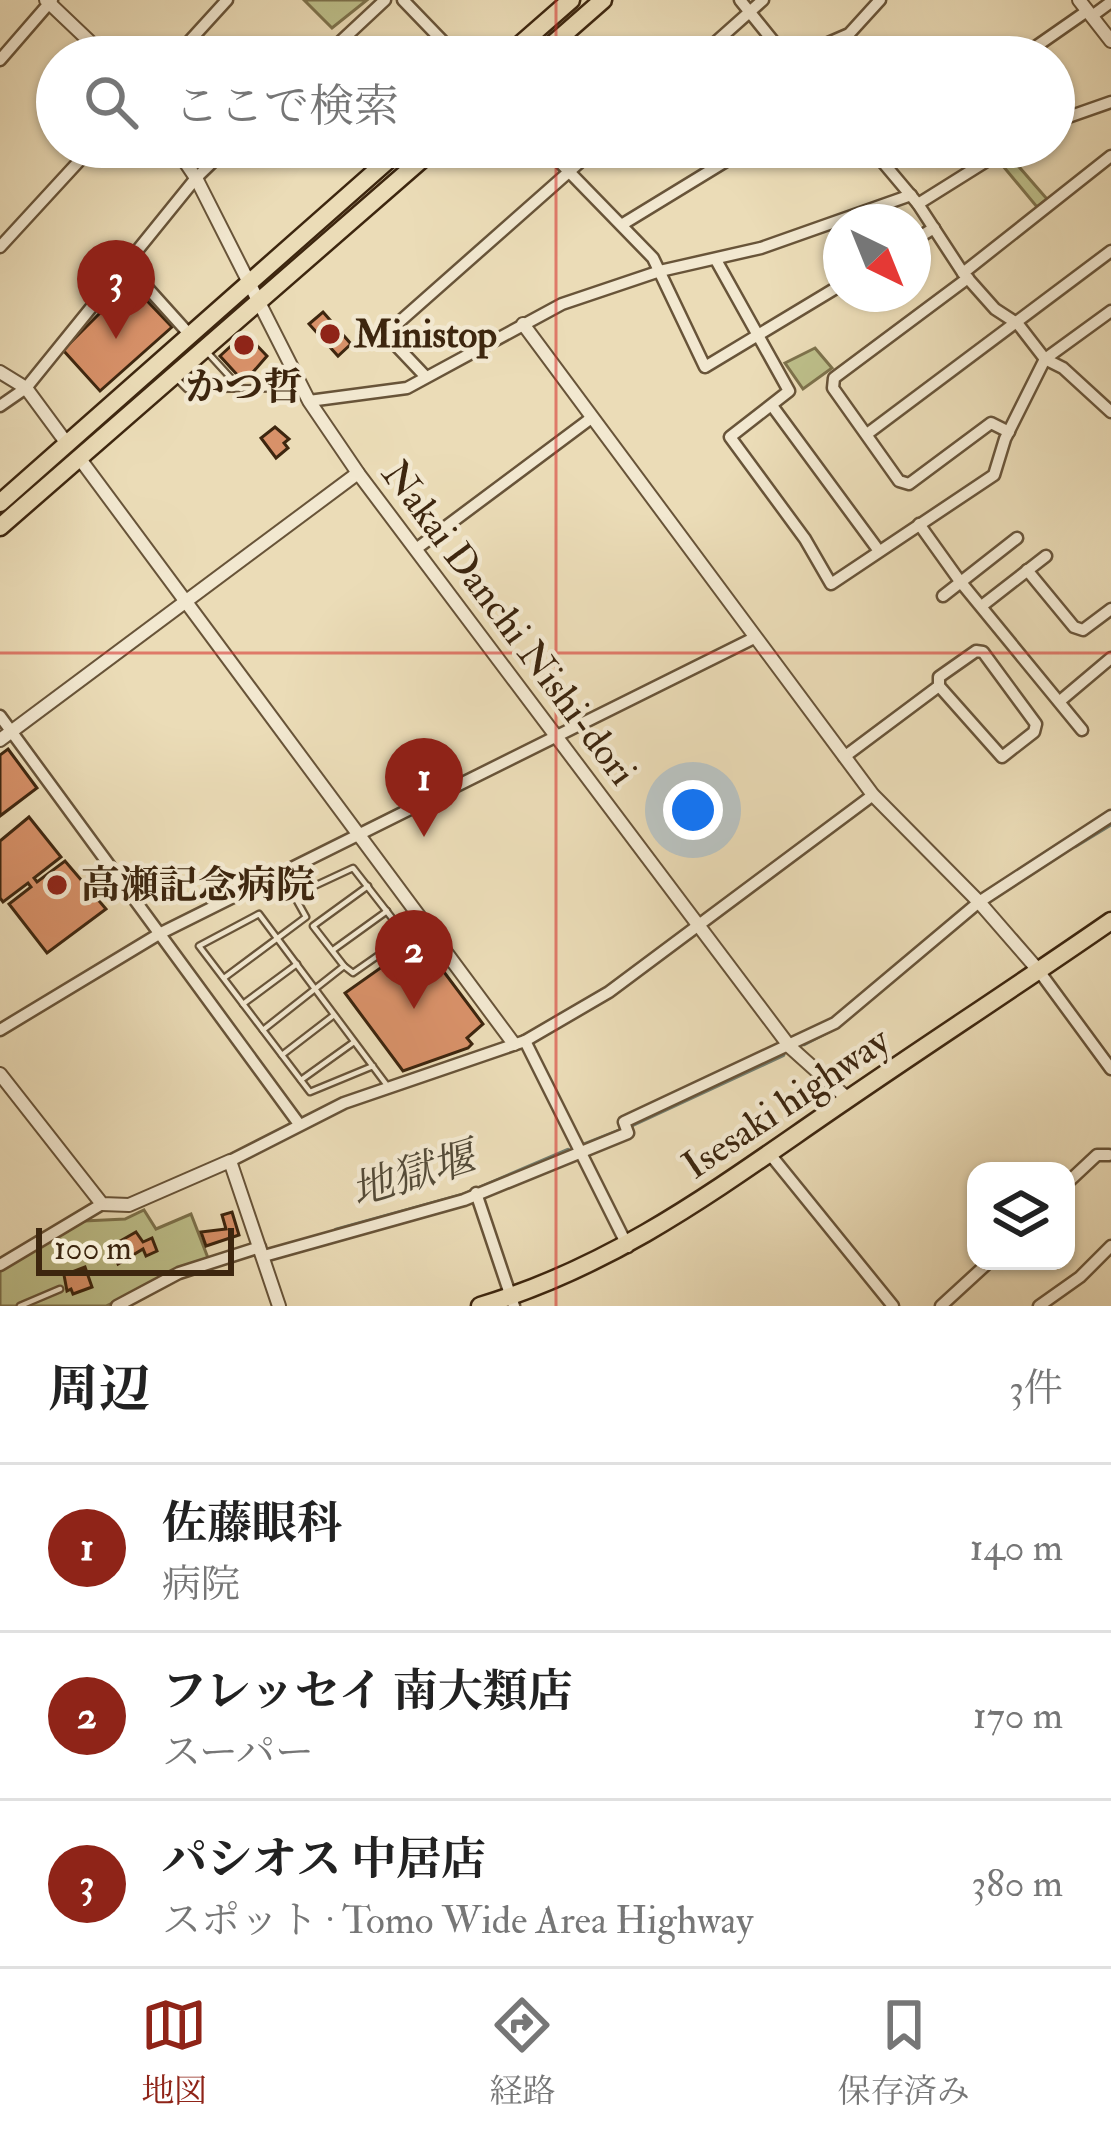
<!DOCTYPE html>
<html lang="ja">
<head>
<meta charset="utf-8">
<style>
	body { margin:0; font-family:"IM FELL Double Pica","Noto Serif JP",serif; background:#f6f6f6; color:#222 }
	.controls { position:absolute; right:36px; bottom:36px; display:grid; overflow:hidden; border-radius:24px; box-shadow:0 3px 9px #0004 }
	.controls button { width:108px; height:108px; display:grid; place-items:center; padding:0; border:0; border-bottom:3px solid #e0e0e0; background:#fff; color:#222; font:60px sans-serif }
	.compass { position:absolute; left:823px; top:204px; width:108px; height:108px; border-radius:50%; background:#fff; box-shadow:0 3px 9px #0004; rotate:137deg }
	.scale { position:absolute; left:36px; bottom:30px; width:198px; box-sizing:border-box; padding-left:12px; border:6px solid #3d260f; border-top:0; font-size:33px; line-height:42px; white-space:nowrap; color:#3d260f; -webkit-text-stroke:9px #f2e8d0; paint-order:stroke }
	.you { position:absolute; left:693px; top:810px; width:42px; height:42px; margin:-30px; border:9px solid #fff; border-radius:50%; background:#1a73e8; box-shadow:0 0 0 18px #1a73e833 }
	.badge { display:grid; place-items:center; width:78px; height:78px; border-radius:50%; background:#8f2418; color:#fff; font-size:39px; font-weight:700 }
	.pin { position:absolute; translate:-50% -99px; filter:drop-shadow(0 3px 6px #0008) }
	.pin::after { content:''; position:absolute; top:63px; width:42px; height:36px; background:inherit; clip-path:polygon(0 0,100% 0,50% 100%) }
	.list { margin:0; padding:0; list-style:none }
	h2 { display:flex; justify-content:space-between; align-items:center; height:156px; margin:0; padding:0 48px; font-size:51px }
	h2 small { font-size:39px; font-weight:400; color:#767676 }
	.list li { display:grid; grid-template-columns:78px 1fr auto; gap:36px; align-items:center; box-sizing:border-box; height:168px; padding:0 48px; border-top:3px solid #e0e0e0 }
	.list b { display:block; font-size:45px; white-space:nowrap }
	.list p { margin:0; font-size:39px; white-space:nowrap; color:#767676 }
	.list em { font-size:39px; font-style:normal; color:#767676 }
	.icon { flex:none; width:66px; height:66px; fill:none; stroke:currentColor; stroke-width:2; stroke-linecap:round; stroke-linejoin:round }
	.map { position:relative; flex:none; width:1111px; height:1306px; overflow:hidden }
	.search { position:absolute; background:#fff; box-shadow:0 3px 9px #0004; left:36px; right:36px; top:36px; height:132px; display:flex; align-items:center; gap:30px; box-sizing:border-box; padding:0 42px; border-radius:66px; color:#767676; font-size:45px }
	.sheet { height:660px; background:#fff }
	nav { display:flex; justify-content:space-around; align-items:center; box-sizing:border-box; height:168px; border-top:3px solid #e0e0e0; background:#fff; font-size:33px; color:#767676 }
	nav a { display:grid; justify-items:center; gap:6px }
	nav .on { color:#8f2418 }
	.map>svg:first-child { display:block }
	.green { fill:#bdbf8a; stroke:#7d724c; stroke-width:3 }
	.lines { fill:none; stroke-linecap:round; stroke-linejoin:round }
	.stream { stroke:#747f71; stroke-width:4.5 }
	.building { fill:#d89169; stroke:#3d260f; stroke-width:3 }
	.service-casing { stroke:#685439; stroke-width:9 }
	.minor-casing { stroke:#685439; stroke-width:15 }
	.tertiary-casing { stroke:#685439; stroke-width:16 }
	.primary-casing { stroke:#3d260f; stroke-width:21 }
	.trunk-casing { stroke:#3d260f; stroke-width:21 }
	.service { stroke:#f2e8d0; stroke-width:4.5 }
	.minor { stroke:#f2e8d0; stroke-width:10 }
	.tertiary { stroke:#f2e8d0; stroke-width:12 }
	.primary { stroke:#ebdcb7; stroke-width:16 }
	.trunk { stroke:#ebdcb7; stroke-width:16 }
	.grid { fill:none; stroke:#d62828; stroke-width:3; stroke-opacity:0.55 }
	.poi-dot { fill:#8f2418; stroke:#f2e8d0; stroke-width:4.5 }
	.labels { text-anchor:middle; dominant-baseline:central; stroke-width:9; stroke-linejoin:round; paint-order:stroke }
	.poi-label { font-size:39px; font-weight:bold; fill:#3d260f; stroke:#f2e8d0; text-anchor:start }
	.street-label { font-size:39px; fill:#3d260f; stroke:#f2e8d0 }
	.water-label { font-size:42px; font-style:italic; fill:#544b38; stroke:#f2e8d0 }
</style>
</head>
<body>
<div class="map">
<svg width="1111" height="1306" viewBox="0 0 1111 1306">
	<rect width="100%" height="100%" fill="#ebdcb7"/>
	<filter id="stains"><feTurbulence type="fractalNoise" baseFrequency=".00167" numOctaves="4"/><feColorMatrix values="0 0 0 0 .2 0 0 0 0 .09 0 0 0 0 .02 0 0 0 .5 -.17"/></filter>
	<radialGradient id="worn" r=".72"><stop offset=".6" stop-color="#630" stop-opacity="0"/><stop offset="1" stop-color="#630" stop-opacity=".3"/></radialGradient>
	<g class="green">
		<path d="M304 0H367L332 28Z"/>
		<path d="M1007 153 1047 199 1037 207 998 160Z"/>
		<path d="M815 348 832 368 803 389 785 363Z"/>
		<path d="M144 1210 156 1229 191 1214 208 1258 106 1306H0V1271L84 1221 125 1219Z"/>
	</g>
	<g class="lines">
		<g class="stream">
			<path d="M1075 846 1111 824"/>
			<path d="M804 1044 831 1030"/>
			<path d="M630 1126 783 1055"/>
			<path d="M583 1145 621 1130"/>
			<path d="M336 1230 463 1195 568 1150"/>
		</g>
	</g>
	<g class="building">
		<path d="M124 282 130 283 172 327 100 391 63 350 113 300 112 293Z"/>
		<path d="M323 312 351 344 338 356 309 324Z"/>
		<path d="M245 333 267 356 247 379 244 375 241 379 220 356Z"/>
		<path d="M275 427 289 439 284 443 288 448 276 458 261 438Z"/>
		<path d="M8 749 37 788 0 816V755Z"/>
		<path d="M29 817 61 857 34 878 37 882 65 861 106 909 47 953 9 904 31 887 28 883 3 902 0 898V841Z"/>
		<path d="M420 940 483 1024 467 1038 472 1044 468 1048 403 1071 345 993Z"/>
		<path d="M232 1212 239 1235 206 1246 201 1232 226 1229 222 1215Z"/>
		<path d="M136 1232 143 1242 152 1238 157 1251 146 1256 143 1249 118 1264 113 1252 118 1250 115 1244Z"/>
		<path d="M85 1267 92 1287 73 1294 71 1289 67 1291 64 1275Z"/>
	</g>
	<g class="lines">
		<defs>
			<g id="service">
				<path d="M208 353 241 389"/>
				<path d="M179 381 187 389 297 388"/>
				<path d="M333 950 387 911"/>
				<path d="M344 966 313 926 368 886"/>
				<path d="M224 978 306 917 282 874"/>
				<path d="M243 1004 297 964"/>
				<path d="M263 1030 344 966 353 973 406 936 353 868 295 895"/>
				<path d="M282 1055 334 1015"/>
				<path d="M373 1066 310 1092 199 946 259 914 389 1088"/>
				<path d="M301 1080 354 1042"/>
				<path d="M20 1306 60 1289"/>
			</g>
			<g id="minor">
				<path d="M403 0 458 57"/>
				<path d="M740 0 786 57"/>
				<path d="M1092 16 1111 2"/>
				<path d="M175 57 227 0"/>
				<path d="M324 57 385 0"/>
				<path d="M699 57 763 0"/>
				<path d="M796 57 849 34 880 0"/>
				<path d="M1021 57 1087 11"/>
				<path d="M0 60 52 0"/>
				<path d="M1054 122 1111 102"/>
				<path d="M545 147 653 258 705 367 841 285"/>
				<path d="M870 147 918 204 963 273 995 309 1018 324 1045 359 1063 368 1111 412"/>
				<path d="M918 204 1009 147"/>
				<path d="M623 224 749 147"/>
				<path d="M913 241 934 228"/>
				<path d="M0 247 92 147"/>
				<path d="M716 260 789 391 730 437 805 539 831 584 994 475 1005 439 1045 359 1111 311"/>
				<path d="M126 264 190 335"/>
				<path d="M963 273 1111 156"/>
				<path d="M968 278 834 378 833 388 899 481 909 484 991 423 1009 432"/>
				<path d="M426 377 390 339 389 331 597 147"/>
				<path d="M309 401 407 388 562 304 660 271 761 248 911 195"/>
				<path d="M0 406 26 388 196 178 228 147"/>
				<path d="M773 407 879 551"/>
				<path d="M867 434 1111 251"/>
				<path d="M919 524 959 580 1082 730"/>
				<path d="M416 549 590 419"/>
				<path d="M1027 570 1074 627 1083 630 1111 609"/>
				<path d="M943 596 1017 538"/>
				<path d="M983 605 1046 556"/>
				<path d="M1060 701 1111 658"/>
				<path d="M0 716 299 1124"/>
				<path d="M844 757 939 686V677L976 651 983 652 1036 724 1034 732 1002 757 939 686"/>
				<path d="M1039 971 1111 1069"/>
				<path d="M0 1030 159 934 754 638"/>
				<path d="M525 1041 628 1247"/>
				<path d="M769 1153 893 1306"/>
				<path d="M230 1161 344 1103 525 1041 609 992 873 795"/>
				<path d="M1066 1184 1097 1155H1109"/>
				<path d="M476 1193 514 1306"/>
				<path d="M264 1256 464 1200 628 1133 624 1122 835 1023 979 902 1111 816"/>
				<path d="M0 1265 102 1204"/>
				<path d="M117 1306 179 1273 260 1247"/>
				<path d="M941 1306 990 1261"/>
				<path d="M1039 1306 1080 1277 1111 1246"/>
			</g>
			<g id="tertiary">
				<path d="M46 0 106 57"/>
				<path d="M1079 0 1111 41"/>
				<path d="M175 147 196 178 309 401 358 473 790 1047 848 1099"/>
				<path d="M523 324 873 795 979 902 1039 971"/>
				<path d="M0 372 26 388 68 445"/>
				<path d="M80 459 514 1044"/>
				<path d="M0 740 358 473"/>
				<path d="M0 1074 102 1204 129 1205 230 1161 279 1306"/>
			</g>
			<path id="primary" d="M480 1306C621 1264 726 1182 845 1101 934 1040 1023 982 1111 921"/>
			<g id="trunk">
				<path d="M506 57 571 0"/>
				<path d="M538 57 603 0"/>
				<path d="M0 503 403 147"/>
				<path d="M0 527 436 147"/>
			</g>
		</defs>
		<use href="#service" class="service-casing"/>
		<use href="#minor" class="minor-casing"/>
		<use href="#tertiary" class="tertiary-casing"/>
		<use href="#primary" class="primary-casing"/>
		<use href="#trunk" class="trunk-casing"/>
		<use href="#service" class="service"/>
		<use href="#minor" class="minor"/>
		<use href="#tertiary" class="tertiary"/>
		<use href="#primary" class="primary"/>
		<use href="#trunk" class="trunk"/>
	</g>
	<path class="grid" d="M556 0V57M556 147V1306M0 653H1111"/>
	<g class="poi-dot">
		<circle cx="330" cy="334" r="12"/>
		<circle cx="244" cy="345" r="12"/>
		<circle cx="57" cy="885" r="12"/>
	</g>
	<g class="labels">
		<g class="poi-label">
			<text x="354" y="334">Ministop</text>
			<text x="244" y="387" text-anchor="middle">かつ哲</text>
			<text x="81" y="885">高瀬記念病院</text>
		</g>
		<g class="street-label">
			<text transform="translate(509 623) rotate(53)">Nakai Danchi Nishi-dori</text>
			<text transform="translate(786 1103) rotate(-34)">Isesaki highway</text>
		</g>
		<g class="water-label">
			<text transform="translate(413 1175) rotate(-17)">地獄堰</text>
		</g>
	</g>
	<rect width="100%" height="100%" filter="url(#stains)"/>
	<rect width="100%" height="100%" fill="url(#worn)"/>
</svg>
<div class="controls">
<button><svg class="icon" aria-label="layers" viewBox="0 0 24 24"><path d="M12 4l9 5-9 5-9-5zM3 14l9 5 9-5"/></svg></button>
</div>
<svg class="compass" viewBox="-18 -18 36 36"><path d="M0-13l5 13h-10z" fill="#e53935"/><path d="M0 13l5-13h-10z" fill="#767676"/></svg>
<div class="scale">100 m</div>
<div class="you"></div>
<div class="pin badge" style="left:424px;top:837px">1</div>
<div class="pin badge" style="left:414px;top:1009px">2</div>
<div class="pin badge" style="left:116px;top:339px">3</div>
<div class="search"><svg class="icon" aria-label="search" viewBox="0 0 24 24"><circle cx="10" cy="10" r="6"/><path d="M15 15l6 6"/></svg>ここで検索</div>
</div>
<section class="sheet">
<h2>周辺<small>3件</small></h2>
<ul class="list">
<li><span class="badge">1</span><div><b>佐藤眼科</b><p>病院</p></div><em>140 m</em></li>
<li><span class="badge">2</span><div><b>フレッセイ 南大類店</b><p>スーパー</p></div><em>170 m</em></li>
<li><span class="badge">3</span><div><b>パシオス 中居店</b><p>スポット · Tomo Wide Area Highway</p></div><em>380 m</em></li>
</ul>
</section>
<nav>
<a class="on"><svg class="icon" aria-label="map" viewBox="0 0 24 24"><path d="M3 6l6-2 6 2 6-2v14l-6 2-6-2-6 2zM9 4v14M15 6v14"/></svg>地図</a>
<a><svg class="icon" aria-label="directions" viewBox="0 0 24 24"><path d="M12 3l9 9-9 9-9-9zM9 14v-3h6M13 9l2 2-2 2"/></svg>経路</a>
<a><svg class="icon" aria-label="saved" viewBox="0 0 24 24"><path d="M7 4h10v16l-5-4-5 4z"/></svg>保存済み</a>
</nav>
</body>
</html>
